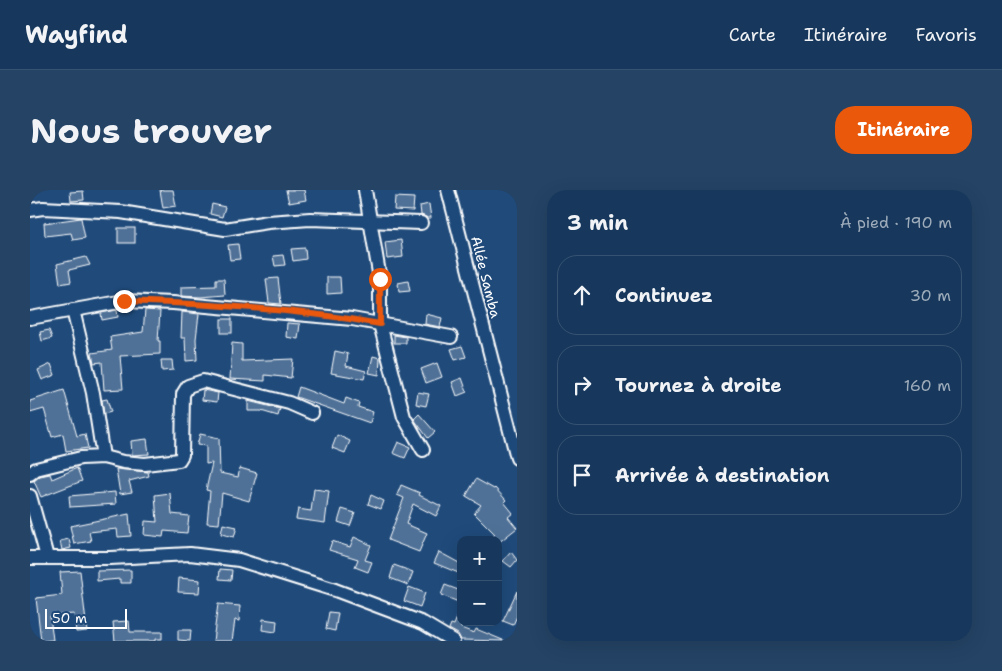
<!DOCTYPE html>
<html lang="fr">
<head>
<meta charset="utf-8">
<style>
	body { margin:0; font-family:"Shantell Sans",sans-serif; background:#244365; color:#f1f3f6 }
	.controls { position:absolute; right:15px; bottom:15px; display:grid; overflow:hidden; border-radius:10px; box-shadow:0 5px 20px #0002 }
	.controls button { width:45px; height:45px; display:grid; place-items:center; padding:0; border:0; border-bottom:1px solid #365272; background:#17385c; color:#f1f3f6; font:25px sans-serif }
	.scale { position:absolute; left:15px; bottom:12px; width:82px; box-sizing:border-box; padding-left:5px; border:2px solid #fff; border-top:0; font-size:14px; line-height:18px; white-space:nowrap; color:#fff; -webkit-text-stroke:4px #1f4a7a; paint-order:stroke }
	.stop { position:absolute; width:15px; height:15px; margin:-11px; border:4px solid #ea580c; border-radius:50%; background:#fff }
	.stop.end { background:#ea580c; border-color:#fff; box-shadow:0 1px 5px #0008 }
	.list { margin:0; padding:0; list-style:none }
	h2 { display:flex; justify-content:space-between; align-items:center; height:65px; margin:0; padding:0 20px; font-size:21px }
	h2 small { font-size:16px; font-weight:400; color:#9eacbb }
	.list li { display:grid; grid-template-columns:32px 1fr auto; gap:15px; align-items:center; box-sizing:border-box; height:80px; margin:0 10px 10px; padding:0 10px; border:1px solid #365272; border-radius:20px }
	.list b { display:block; font-size:19px; white-space:nowrap }
	.list em { font-size:16px; font-style:normal; color:#9eacbb }
	.icon { flex:none; width:28px; height:28px; fill:none; stroke:currentColor; stroke-width:2; stroke-linecap:round; stroke-linejoin:round }
	.map { position:relative; flex:none; width:487px; height:451px; overflow:hidden; border-radius:20px }
	header { display:flex; align-items:center; gap:30px; box-sizing:border-box; height:70px; padding:0 25px; background:#17385c; border-bottom:1px solid #365272 }
	header strong { font-size:24px }
	nav { display:flex; gap:28px; margin-inline-start:auto; font-size:18px }
	.intro { display:flex; align-items:center; justify-content:space-between; box-sizing:border-box; height:120px; padding:0 30px }
	h1 { margin:0; font-size:35px }
	.button { padding:12px 22px; border-radius:20px; background:#ea580c; color:#fff; font-size:18px; font-weight:700 }
	main { display:flex; gap:30px; padding:0 30px }
	aside { flex:1; background:#17385c; border-radius:20px; box-shadow:0 5px 20px #0002 }
	.map>svg:first-child { display:block }
	.building { fill:#507197; stroke:#fff }
	.lines { fill:none; stroke-linecap:round; stroke-linejoin:round }
	.street-casing { stroke:#fff; stroke-width:16 }
	.street { stroke:#1f4a7a; stroke-width:12 }
	.route { stroke:#ea580c; stroke-width:6 }
	.labels { text-anchor:middle; dominant-baseline:central; stroke-width:4; stroke-linejoin:round; paint-order:stroke }
	.street-label { font-size:14px; fill:#fff; stroke:#1f4a7a }
</style>
</head>
<body>
<header>
<strong>Wayfind</strong>
<nav><a>Carte</a><a>Itinéraire</a><a>Favoris</a></nav>
</header>
<div class="intro"><h1>Nous trouver</h1><a class="button">Itinéraire</a></div>
<main>
<div class="map">
<svg width="487" height="451" viewBox="0 0 487 451">
	<rect width="100%" height="100%" fill="#1f4a7a"/>
	<filter id="ink" filterUnits="userSpaceOnUse"><feTurbulence type="fractalNoise" baseFrequency=".02" numOctaves="2"/><feDisplacementMap in="SourceGraphic" scale="10" xChannelSelector="R" yChannelSelector="G"/><feConvolveMatrix kernelMatrix="1 2 1 2 8 2 1 2 1" color-interpolation-filters="sRGB"/></filter>
	<g filter="url(#ink)">
		<g class="building">
			<path d="M130 0H143L146 16 133 18Z"/>
			<path d="M256 0H274L276 10 259 13Z"/>
			<path d="M53 1 54 10 41 11 40 2Z"/>
			<path d="M365 7 384 8 383 21 364 20Z"/>
			<path d="M182 14 195 17 192 27 180 24Z"/>
			<path d="M399 14 401 28H398L391 25 390 16Z"/>
			<path d="M51 28 55 48 43 50 41 43 15 46 14 33Z"/>
			<rect x="88" y="38" width="17" height="15"/>
			<path d="M371 50 373 67 357 69 355 52Z"/>
			<path d="M208 54 210 69 200 70 198 55Z"/>
			<path d="M275 58 276 69 263 71 261 59Z"/>
			<path d="M253 65 255 75 245 76 243 66Z"/>
			<path d="M56 67 60 75 39 80 41 92 30 94 27 74Z"/>
			<path d="M297 87H310L311 103 297 104Z"/>
			<path d="M248 88 251 114 239 113 236 89Z"/>
			<path d="M186 89H194L195 105 171 107 151 106V97L186 96Z"/>
			<path d="M378 91 380 101 369 102 368 93Z"/>
			<path d="M87 120 88 127 72 130 71 123Z"/>
			<path d="M115 120 130 121 128 151H130V164L90 166 93 199 74 200 72 172 64 173 62 163 82 160 80 147 113 142Z"/>
			<path d="M152 122 169 124 166 149 167 170 156 171 155 148H151Z"/>
			<path d="M396 124 412 128 410 137 395 134Z"/>
			<rect x="191" y="129" width="11" height="14"/>
			<path d="M257 133 270 134 268 149 256 147Z"/>
			<path d="M19 140 22 148 12 151 10 142Z"/>
			<path d="M364 145 376 147V153H364Z"/>
			<path d="M202 153 212 154V171L263 169 261 188 235 185V191L200 189Z"/>
			<path d="M432 156 436 167 425 170 421 159Z"/>
			<path d="M305 161 318 164 316 176 336 181 334 189 301 183Z"/>
			<path d="M343 166 350 168 349 185 339 183Z"/>
			<path d="M131 170H142L143 180 132 181Z"/>
			<path d="M407 173 412 187 396 193 391 179Z"/>
			<path d="M21 174 25 185 12 190 8 180Z"/>
			<path d="M432 188 437 202 427 206 422 192Z"/>
			<path d="M269 197 314 214 316 208 329 213 328 217 343 222 340 233 266 207Z"/>
			<path d="M34 200 47 246 55 244 58 258 36 261 33 244 22 247 14 219 0 223V211Z"/>
			<path d="M173 200 188 203 187 212 172 210Z"/>
			<path d="M388 202 399 204 396 216 386 214Z"/>
			<path d="M77 209 81 222 74 224 72 210Z"/>
			<path d="M218 211 250 219 248 226 231 221H218Z"/>
			<path d="M389 224 405 242 398 248 384 229Z"/>
			<path d="M170 244 189 248 190 283 208 287 210 278 227 283 219 311 192 303 189 334 177 333 180 301 176 300 182 273 176 274V256L167 255Z"/>
			<path d="M307 245 320 251 315 263 302 258Z"/>
			<path d="M117 249 119 264 102 265 101 251Z"/>
			<path d="M368 252 380 257 375 268 363 263Z"/>
			<path d="M47 278 52 291 11 307 4 291 10 286 20 284 22 289Z"/>
			<path d="M86 279 118 282 119 286 99 291 102 302 90 304Z"/>
			<path d="M446 289 464 299 465 298 476 310 474 312 483 323 478 327 487 338 468 353V350L463 346 465 344 444 323 451 315 436 306Z"/>
			<path d="M371 295 390 303 389 305 411 316 406 326 383 314 376 334 397 343 389 362 358 350 374 308 367 305Z"/>
			<path d="M284 299 299 301 295 333 266 329 268 319 281 321Z"/>
			<path d="M85 302 86 314 40 317 39 306Z"/>
			<path d="M140 303 142 324 159 326 157 343 134 341 133 347 114 345 115 331 127 332 125 305Z"/>
			<path d="M341 305 354 311 351 319 338 314Z"/>
			<path d="M312 319 325 323 320 336 308 332Z"/>
			<path d="M99 324 101 346 88 347 87 339 59 342 61 351 44 354 40 336Z"/>
			<path d="M193 334 207 337 204 347 191 344Z"/>
			<path d="M324 347 341 355 335 370 342 372 338 382 325 377 328 369 299 360 302 351 320 357Z"/>
			<path d="M39 349 41 358 32 360 30 351Z"/>
			<path d="M409 362 431 374V384L404 373Z"/>
			<path d="M481 362 487 370 481 377 473 371Z"/>
			<path d="M364 375 383 382 378 395 360 388Z"/>
			<path d="M190 379 202 380 201 390 189 389Z"/>
			<path d="M101 380V393H90V389L67 391V381Z"/>
			<path d="M50 381 57 441 46 442 44 424 20 426 23 450 11 451 6 408 32 405 30 382Z"/>
			<path d="M149 388 170 390 169 403 148 402Z"/>
			<path d="M415 395 431 401V413L411 405Z"/>
			<path d="M379 397 395 403 390 417 374 411Z"/>
			<path d="M487 401V426L483 435 473 431Z"/>
			<path d="M188 414 210 416 209 431 205 430 202 451H183Z"/>
			<path d="M430 420 431 438 444 443 446 439 475 451 431 450 428 444 419 439 421 434 424 435Z"/>
			<path d="M299 422 308 423 305 441 296 439Z"/>
			<path d="M233 429 247 431 246 442 232 440Z"/>
			<path d="M99 431 100 442H132V449H125V451H85L83 432Z"/>
			<path d="M148 440H161L160 451 148 450Z"/>
		</g>
		<g class="lines">
			<defs>
				<g id="street">
					<path d="M335 0 350 89V134L374 227 393 260"/>
					<path d="M418 0 487 268"/>
					<path d="M0 20 13 18 91 22 195 39 238 32 280 29 391 33"/>
					<path d="M43 120 63 203 73 267"/>
					<path d="M0 128 94 111 143 113 322 129 421 147"/>
					<path d="M0 284 6 279 51 268 73 267 93 272 115 274 149 270 152 265 153 204 158 196 173 191 259 213 282 223"/>
					<path d="M0 306 17 367"/>
					<path d="M0 368H80L160 364 209 370 305 400 393 433 423 451"/>
				</g>
			</defs>
			<use href="#street" class="street-casing"/>
			<use href="#street" class="street"/>
		</g>
	</g>
	<g class="lines" filter="url(#ink)">
		<path class="route" d="M94 111C179 114 266 119 350 134V89"/>
	</g>
	<g class="labels">
		<g class="street-label">
			<text transform="translate(456 87) rotate(76)">Allée Samba</text>
		</g>
	</g>
</svg>
<div class="controls">
<button>+</button>
<button>−</button>
</div>
<div class="scale">50 m</div>
<div class="stop" style="left:350px;top:89px"></div>
<div class="stop end" style="left:94px;top:111px"></div>
</div>
<aside>
<h2>3 min<small>À pied · 190 m</small></h2>
<ul class="list">
<li><svg class="icon" aria-label="ahead" viewBox="0 0 24 24"><path d="M12 20V5M6 11l6-6 6 6"/></svg><div><b>Continuez</b></div><em>30 m</em></li>
<li><svg class="icon" aria-label="right" viewBox="0 0 24 24"><path d="M7 20v-9h11M14 6l5 5-5 5"/></svg><div><b>Tournez à droite</b></div><em>160 m</em></li>
<li><svg class="icon" aria-label="arrive" viewBox="0 0 24 24"><path d="M6 21V4h12l-3 4 3 4H6"/></svg><div><b>Arrivée à destination</b></div></li>
</ul>
</aside>
</main>
</body>
</html>
